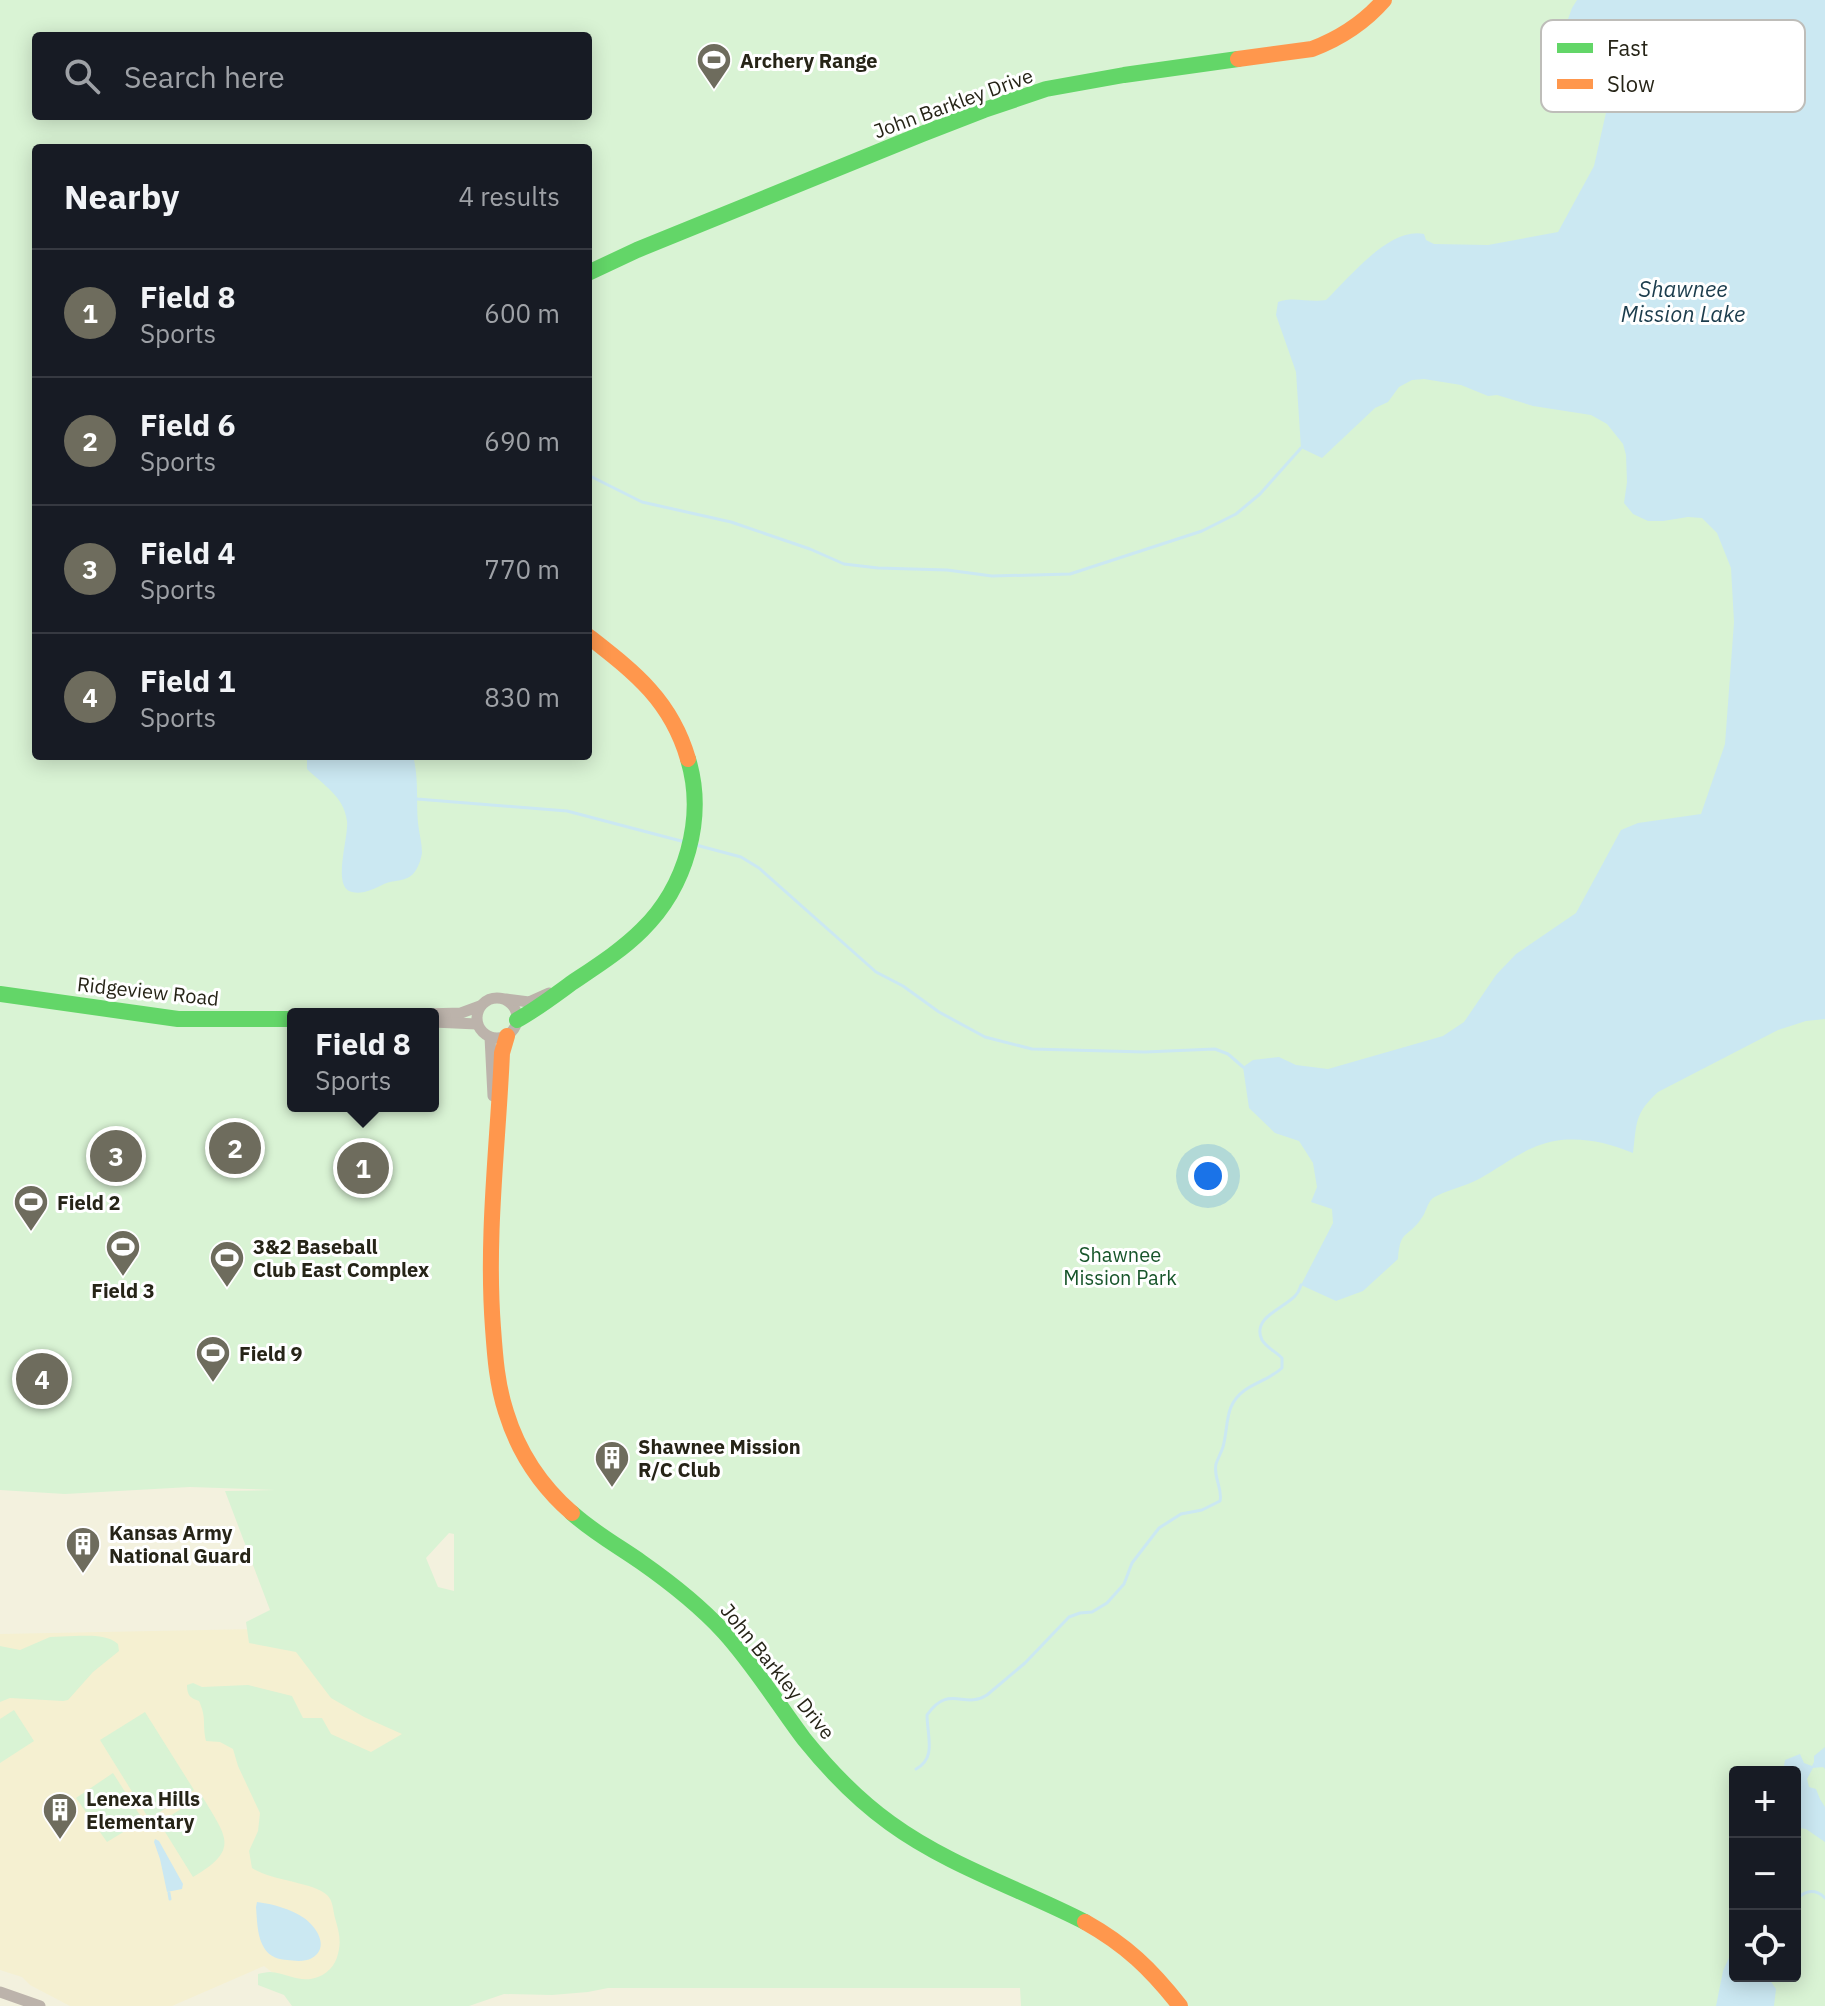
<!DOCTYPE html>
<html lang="en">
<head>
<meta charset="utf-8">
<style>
	body { margin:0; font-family:"IBM Plex Sans",sans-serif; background:#20242c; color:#f1f3f6 }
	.controls { position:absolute; right:24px; bottom:24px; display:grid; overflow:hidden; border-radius:8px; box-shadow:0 4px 20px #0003 }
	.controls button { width:72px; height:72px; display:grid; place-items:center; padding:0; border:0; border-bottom:2px solid #363941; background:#171b24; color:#f1f3f6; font:40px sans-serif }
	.you { position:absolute; left:1208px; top:1176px; width:28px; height:28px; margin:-20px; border:6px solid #fff; border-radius:50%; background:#1a73e8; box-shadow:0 0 0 12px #1a73e833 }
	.badge { display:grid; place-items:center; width:52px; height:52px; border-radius:50%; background:#6e6c5d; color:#fff; font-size:26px; font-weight:700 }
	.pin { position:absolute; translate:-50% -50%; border:4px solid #fff; box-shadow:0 2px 8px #0006 }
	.popup { position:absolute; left:287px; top:1008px; width:152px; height:104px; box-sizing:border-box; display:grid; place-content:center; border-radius:8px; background:#171b24; filter:drop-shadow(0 2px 6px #0005); font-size:26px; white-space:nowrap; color:#9ea1a6 }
	.popup b { font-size:30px; color:#f1f3f6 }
	.popup::after { content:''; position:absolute; left:50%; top:100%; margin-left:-16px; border:16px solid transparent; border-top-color:#171b24 }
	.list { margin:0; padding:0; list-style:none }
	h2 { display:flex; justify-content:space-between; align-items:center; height:104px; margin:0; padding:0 32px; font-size:34px }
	h2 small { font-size:26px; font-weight:400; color:#9ea1a6 }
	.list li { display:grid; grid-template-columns:52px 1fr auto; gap:24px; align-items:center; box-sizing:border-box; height:128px; padding:0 32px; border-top:2px solid #363941 }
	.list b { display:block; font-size:30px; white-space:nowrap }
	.list p { margin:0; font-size:26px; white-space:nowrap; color:#9ea1a6 }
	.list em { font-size:26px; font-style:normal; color:#9ea1a6 }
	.icon { flex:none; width:44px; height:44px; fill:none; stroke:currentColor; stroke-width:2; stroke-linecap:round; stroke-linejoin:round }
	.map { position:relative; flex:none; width:1825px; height:2006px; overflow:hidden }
	.search { position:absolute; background:#171b24; box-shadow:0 4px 20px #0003; left:32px; top:32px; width:560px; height:88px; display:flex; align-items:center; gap:20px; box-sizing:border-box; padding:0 28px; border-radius:8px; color:#9ea1a6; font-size:30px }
	.panel { position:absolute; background:#171b24; box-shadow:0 4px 20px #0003; left:32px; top:144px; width:560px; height:616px; border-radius:8px }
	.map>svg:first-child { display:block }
	.built { fill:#f5f0d1 }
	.green { fill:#d9f3d4; fill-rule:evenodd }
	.water { fill:#cbe8f2 }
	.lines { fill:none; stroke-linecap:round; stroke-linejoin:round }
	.stream { stroke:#cbe8f2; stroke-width:3 }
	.street { stroke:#bcb3ab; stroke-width:11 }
	.fast { stroke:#63d668; stroke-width:16 }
	.slow { stroke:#ff974d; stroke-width:16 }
	.labels { text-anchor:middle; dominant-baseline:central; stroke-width:6; stroke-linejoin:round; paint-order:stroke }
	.poi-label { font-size:20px; font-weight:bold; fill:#262417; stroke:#fff; text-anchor:start }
	.street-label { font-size:20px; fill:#262417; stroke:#fff }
	.park-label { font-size:20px; fill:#17552a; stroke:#fff }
	.water-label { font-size:22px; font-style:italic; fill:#1b3c4c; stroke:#fff }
	.key { fill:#fff; stroke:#bebdb9; stroke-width:2 }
	.key-label { font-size:22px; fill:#262417 }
</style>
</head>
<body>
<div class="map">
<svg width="1825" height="2006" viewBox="0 0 1825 2006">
	<rect width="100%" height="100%" fill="#f3f1de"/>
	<path class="built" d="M454 1625 456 2006 301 1995 264 1966 172 2006H70L30 1985 22 1977 0 1970V1634Z"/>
	<g class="green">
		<path d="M0 0H1825V2006H1021L1020 1988H608L588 1992 552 1995 504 1994 469 2006H292L284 1995 258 1985V1974C262 1973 266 1972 270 1972 288 1973 300 1984 318 1977 331 1972 337 1962 339 1949 341 1939 338 1928 335 1918 333 1911 333 1900 327 1895 313 1882 272 1881 252 1868L249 1851 258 1831 260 1813 238 1766 233 1749 220 1742 206 1741C202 1723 207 1719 199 1701 190 1698 187 1695 187 1685L193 1683 202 1687 248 1685 292 1696 303 1718H322L331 1734 371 1752 402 1734 364 1717 331 1698 296 1652 249 1643 246 1622 270 1610 225 1491 275 1490 190 1487 65 1494 0 1490ZM36 36H588V116H36ZM36 148H588V756H36ZM293 1014H433V1106H293ZM449 1533 454 1534V1591L438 1587 426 1558ZM1735 1772H1795V1976H1735Z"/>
		<path d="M74 1636C89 1636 106 1634 118 1644L119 1651 93 1672 68 1700 63 1701 10 1698 0 1702V1646L20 1650 50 1637Z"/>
		<path d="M14 1710 34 1741 0 1763V1719Z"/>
		<path d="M145 1712 194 1790 149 1819 100 1740Z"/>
		<path d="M113 1773 143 1820 107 1842 76 1798Z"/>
		<path d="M202 1796C226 1837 241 1849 193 1877L162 1827 165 1819Z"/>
	</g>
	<g class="water">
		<path d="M1577 0H1825V1019L1806 1021 1778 1030 1658 1092C1634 1114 1637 1123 1633 1153 1608 1143 1588 1138 1561 1140 1528 1144 1506 1164 1479 1179 1466 1186 1444 1191 1433 1198 1427 1203 1426 1213 1421 1219 1407 1239 1400 1229 1398 1259L1363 1291 1336 1301 1301 1285 1333 1223 1332 1209 1311 1202 1317 1187 1313 1163 1299 1141 1275 1133 1249 1108 1243 1067 1253 1060 1279 1057 1296 1065 1328 1069 1443 1036 1464 1022 1496 975 1516 954 1576 913 1621 830 1638 823 1701 814 1725 744 1734 622 1731 568 1717 533 1702 518 1688 517 1663 521H1648L1633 514 1624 503 1627 482 1626 455 1623 444 1607 424 1591 415 1533 406 1497 395 1488 396 1461 385 1424 379 1412 380 1399 387 1388 402 1375 408 1322 458 1301 448 1296 372 1276 315 1278 302C1294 296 1309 303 1326 300 1350 277 1389 227 1424 234L1426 240 1434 244 1488 245 1558 232 1594 166 1612 86 1606 70 1577 45 1564 30 1572 8Z"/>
		<path d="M307 756H413C419 778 416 800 418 823 419 833 422 843 422 853 421 859 419 865 416 870 408 883 395 879 384 884 374 889 360 896 349 891 333 883 349 836 347 821 344 796 323 785 307 769Z"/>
		<path d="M1825 1747V1769L1823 1767 1813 1768 1807 1779 1809 1787 1816 1789 1820 1799 1825 1807V1842L1806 1829 1800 1828 1799 1805 1795 1794V1772H1783L1785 1760 1800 1754 1804 1763 1812 1766 1814 1762V1756Z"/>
		<path d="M155 1839 159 1841 183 1884 182 1889 167 1892 160 1859 154 1842Z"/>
		<path d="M257 1902C273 1904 291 1909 304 1918 317 1927 330 1948 312 1958 305 1962 295 1961 287 1960 275 1959 267 1955 262 1944 257 1933 257 1919 256 1907Z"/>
		<path d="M1735 1944V1976H1767L1776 1989 1774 2006H1716L1723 1971Z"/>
	</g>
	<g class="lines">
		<g class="stream">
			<path d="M588 475 642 502 731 522 810 549 844 564 878 568 947 570 992 576 1070 574 1202 531 1236 514 1260 494 1301 448"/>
			<path d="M417 799 567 811 685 842"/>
			<path d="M696 845 741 857 759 868 876 972 903 986 939 1012 985 1037 1032 1049 1145 1052 1215 1049 1228 1054 1243 1067"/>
			<path d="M916 1769C937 1758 927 1735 927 1715 949 1683 964 1710 987 1695L1025 1663 1069 1617 1080 1613 1092 1612 1107 1603 1124 1584 1132 1563 1159 1528 1181 1514 1202 1510 1220 1501C1223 1488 1213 1478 1216 1464 1218 1458 1221 1453 1223 1447 1229 1424 1224 1405 1245 1390 1257 1382 1271 1378 1282 1368V1358C1276 1352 1266 1347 1262 1340 1251 1318 1284 1308 1295 1296 1299 1292 1299 1290 1301 1285"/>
			<path d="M169 1893 170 1899"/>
			<path d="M1795 1902C1803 1890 1815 1888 1825 1898"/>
		</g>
		<g class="street">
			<circle cx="497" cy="1018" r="20"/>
			<path d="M506 999 529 1002 549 993"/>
			<path d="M425 1014 461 1013 480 1006"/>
			<path d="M433 1022 477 1024"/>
			<path d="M490 1037 493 1096"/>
			<path d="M0 1992 40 2006"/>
		</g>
		<g class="fast">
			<path d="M588 273 637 250 922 134 984 110 1046 89 1124 75 1238 59"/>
			<path d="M0 994 178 1019H293"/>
			<path d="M517 1020C537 1009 555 995 573 982 597 966 622 950 642 930 686 887 706 818 688 759"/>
			<path d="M572 1513C593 1532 618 1546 641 1562 671 1583 699 1605 724 1632 754 1665 777 1703 804 1739 829 1770 858 1800 890 1823 949 1866 1021 1889 1085 1922"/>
		</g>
		<g class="slow">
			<path d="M1238 59 1312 49C1341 38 1364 23 1384 0"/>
			<path d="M588 636C634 672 671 700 688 759"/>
			<path d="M507 1036 502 1053C498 1144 486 1236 493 1328 495 1356 497 1385 506 1412 518 1451 541 1486 572 1513"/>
			<path d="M1085 1922C1126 1945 1151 1969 1180 2006"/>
		</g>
	</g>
	<defs>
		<symbol id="stadium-pin" viewBox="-11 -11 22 30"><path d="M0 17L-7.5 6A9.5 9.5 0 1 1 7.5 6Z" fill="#6e6c5d" stroke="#fff"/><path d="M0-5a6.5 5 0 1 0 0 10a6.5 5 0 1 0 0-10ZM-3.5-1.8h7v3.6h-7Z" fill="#fff"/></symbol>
		<symbol id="building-pin" viewBox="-11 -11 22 30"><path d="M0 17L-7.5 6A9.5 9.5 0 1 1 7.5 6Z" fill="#6e6c5d" stroke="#fff"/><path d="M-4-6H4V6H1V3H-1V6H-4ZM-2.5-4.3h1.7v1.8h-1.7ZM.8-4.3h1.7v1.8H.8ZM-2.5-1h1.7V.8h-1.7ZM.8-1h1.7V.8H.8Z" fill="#fff"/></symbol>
	</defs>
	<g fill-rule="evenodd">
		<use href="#stadium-pin" x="694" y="40" width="40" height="54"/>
		<use href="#stadium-pin" x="11" y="1182" width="40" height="54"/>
		<use href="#stadium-pin" x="103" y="1227" width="40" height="54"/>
		<use href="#stadium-pin" x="207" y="1238" width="40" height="54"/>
		<use href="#stadium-pin" x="193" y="1333" width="40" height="54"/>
		<use href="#building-pin" x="592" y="1438" width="40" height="54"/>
		<use href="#building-pin" x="63" y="1524" width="40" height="54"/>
		<use href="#building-pin" x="40" y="1790" width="40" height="54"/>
	</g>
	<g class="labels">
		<g class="poi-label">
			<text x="740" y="60">Archery Range</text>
			<text x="57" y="1202">Field 2</text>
			<text x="253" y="1246">3&amp;2 Baseball<tspan x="253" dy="23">Club East Complex</tspan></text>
			<text x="123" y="1290" text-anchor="middle">Field 3</text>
			<text x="239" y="1353">Field 9</text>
			<text x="638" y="1446">Shawnee Mission<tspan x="638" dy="23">R/C Club</tspan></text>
			<text x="109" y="1532">Kansas Army<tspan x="109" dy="23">National Guard</tspan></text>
			<text x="86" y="1798">Lenexa Hills<tspan x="86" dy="23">Elementary</tspan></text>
		</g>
		<g class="street-label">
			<text transform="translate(953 103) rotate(-20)">John Barkley Drive</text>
			<text transform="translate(148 991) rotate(6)">Ridgeview Road</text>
			<text transform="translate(778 1671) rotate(51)">John Barkley Drive</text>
		</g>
		<g class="park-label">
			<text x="1120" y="1254">Shawnee<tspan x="1120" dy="23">Mission Park</tspan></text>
		</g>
		<g class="water-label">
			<text x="1683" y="288">Shawnee<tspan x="1683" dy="25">Mission Lake</tspan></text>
		</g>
	</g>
	<rect x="1541" y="20" width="264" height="92" rx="12" class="key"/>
	<rect x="1557" y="43" width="36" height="10" fill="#63d668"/>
	<rect x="1557" y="79" width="36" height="10" fill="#ff974d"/>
	<g class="key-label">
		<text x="1607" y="56">Fast</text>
		<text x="1607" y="92">Slow</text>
	</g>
</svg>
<div class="controls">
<button>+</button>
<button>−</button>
<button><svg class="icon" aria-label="locate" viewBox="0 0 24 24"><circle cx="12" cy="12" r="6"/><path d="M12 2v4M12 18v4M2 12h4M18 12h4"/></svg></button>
</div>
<div class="you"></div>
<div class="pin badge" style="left:363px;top:1168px">1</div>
<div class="popup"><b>Field 8</b>Sports</div>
<div class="pin badge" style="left:235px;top:1148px">2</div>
<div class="pin badge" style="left:116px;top:1156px">3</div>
<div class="pin badge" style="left:42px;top:1379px">4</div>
<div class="search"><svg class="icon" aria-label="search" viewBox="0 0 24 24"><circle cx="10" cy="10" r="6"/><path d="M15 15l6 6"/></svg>Search here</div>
<section class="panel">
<h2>Nearby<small>4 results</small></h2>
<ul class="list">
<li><span class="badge">1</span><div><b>Field 8</b><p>Sports</p></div><em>600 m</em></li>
<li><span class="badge">2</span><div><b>Field 6</b><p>Sports</p></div><em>690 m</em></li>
<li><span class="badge">3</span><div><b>Field 4</b><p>Sports</p></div><em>770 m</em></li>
<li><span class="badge">4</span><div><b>Field 1</b><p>Sports</p></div><em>830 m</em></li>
</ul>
</section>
</div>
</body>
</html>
